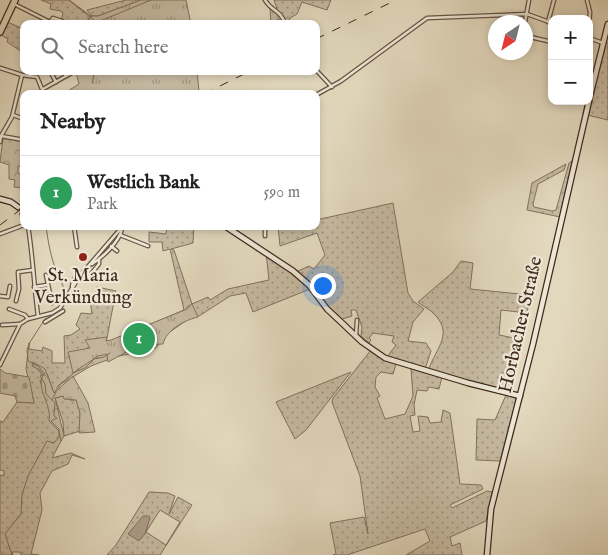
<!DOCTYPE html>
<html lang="en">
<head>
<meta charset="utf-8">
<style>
	body { margin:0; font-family:"IM FELL English",serif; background:#f2f2f2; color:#222 }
	.controls { position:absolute; right:15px; top:15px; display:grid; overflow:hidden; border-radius:10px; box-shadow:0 2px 8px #0003 }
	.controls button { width:45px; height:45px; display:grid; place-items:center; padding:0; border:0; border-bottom:1px solid #e0e0e0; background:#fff; color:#222; font:25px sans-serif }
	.compass { position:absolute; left:488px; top:15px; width:45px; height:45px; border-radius:50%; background:#fff; box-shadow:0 2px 8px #0003; rotate:215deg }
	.you { position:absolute; left:322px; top:285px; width:18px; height:18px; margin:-12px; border:4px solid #fff; border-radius:50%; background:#1a73e8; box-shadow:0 0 0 8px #1a73e833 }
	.badge { display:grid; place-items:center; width:32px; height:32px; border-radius:50%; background:#0b8043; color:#fff; font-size:16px; font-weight:700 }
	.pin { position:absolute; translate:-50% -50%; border:2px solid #fff; box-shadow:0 1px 5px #0006 }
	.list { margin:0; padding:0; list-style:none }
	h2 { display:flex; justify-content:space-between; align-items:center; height:65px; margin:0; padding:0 20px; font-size:21px }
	h2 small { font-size:16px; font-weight:400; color:#767676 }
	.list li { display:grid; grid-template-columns:32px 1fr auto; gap:15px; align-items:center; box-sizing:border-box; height:75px; padding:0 20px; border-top:1px solid #e0e0e0 }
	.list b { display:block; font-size:19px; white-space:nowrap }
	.list p { margin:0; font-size:16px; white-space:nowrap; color:#767676 }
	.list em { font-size:16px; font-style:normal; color:#767676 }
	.icon { flex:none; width:28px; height:28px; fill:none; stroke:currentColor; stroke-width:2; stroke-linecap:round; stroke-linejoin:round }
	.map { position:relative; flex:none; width:608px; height:555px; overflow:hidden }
	.search { position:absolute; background:#fff; box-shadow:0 2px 8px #0003; left:20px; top:20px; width:300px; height:55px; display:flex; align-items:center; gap:12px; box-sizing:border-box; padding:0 18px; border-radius:10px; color:#767676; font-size:19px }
	.panel { position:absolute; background:#fff; box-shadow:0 2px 8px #0003; left:20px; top:90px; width:300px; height:140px; border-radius:10px }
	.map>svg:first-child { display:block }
	.grass { fill:url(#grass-dots); stroke:#827160; fill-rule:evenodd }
	.forest { fill:url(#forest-crowns); stroke:#827160 }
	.cemetery { fill:url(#cemetery-stones); stroke:#827160 }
	.park { fill:url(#park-tufts); stroke:#827160 }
	.water { fill:#ab9c87; stroke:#806e5d }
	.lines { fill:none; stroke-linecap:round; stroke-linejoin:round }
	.stream { stroke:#806e5d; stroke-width:1 }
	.street-casing { stroke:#685445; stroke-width:5 }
	.secondary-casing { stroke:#3f281d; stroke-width:7 }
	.primary-casing { stroke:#3f281d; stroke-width:8 }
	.street { stroke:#ece6d4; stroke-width:2.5 }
	.secondary { stroke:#ece6d4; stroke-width:4.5 }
	.primary { stroke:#e2d8bd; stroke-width:5.5 }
	.rail { stroke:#3f281d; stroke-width:1; stroke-dasharray:9 9; stroke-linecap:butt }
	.poi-dot { fill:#8f2418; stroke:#ece6d4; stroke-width:2 }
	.labels { text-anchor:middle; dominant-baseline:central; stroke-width:4.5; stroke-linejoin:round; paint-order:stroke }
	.poi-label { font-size:19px; fill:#3f281d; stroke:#ece6d4 }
	.street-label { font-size:19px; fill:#3f281d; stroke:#ece6d4 }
</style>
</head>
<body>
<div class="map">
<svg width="608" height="555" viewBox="0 0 608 555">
	<defs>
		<pattern id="grass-dots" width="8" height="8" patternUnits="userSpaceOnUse" patternTransform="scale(1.25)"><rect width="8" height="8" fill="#c6baa2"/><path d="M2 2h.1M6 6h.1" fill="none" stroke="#a29783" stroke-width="1.8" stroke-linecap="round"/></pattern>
		<pattern id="forest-crowns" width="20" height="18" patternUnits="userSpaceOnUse" patternTransform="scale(1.25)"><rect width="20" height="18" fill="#c6baa2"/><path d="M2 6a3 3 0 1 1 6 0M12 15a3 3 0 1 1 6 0" fill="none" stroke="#a29783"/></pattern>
		<pattern id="cemetery-stones" width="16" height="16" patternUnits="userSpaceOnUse" patternTransform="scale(1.25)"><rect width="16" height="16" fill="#c6baa2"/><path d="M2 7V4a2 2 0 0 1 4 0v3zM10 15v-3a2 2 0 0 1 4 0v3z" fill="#a29783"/></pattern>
		<pattern id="park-tufts" width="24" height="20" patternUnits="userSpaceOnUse" patternTransform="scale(1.25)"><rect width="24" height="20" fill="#c6baa2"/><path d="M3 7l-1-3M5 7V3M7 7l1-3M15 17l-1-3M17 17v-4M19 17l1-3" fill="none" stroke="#a29783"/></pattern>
	</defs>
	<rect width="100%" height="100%" fill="#e2d8bd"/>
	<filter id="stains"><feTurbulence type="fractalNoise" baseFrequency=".004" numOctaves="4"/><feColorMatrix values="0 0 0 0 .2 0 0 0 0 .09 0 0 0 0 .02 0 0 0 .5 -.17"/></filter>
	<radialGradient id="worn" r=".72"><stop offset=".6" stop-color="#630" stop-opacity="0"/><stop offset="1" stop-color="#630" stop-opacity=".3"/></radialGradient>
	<g class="grass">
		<path d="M41 0H69L91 16 85 24 61 20 63 14 61 11 50 9 51 4Z"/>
		<path d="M126 0H141L98 16H92L87 10Z"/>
		<path d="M274 0H331L327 10 302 2 297 14 290 18 288 24H284L283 18 277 20 278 24H271L270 8 275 11 277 9Z"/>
		<path d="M7 22 24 29V53L7 42 8 39 1 35Z"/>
		<path d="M602 41 608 43V120L583 114 586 101H589V88Z"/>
		<path d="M572 161 560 217 527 210 532 183 566 164 564 170 538 184 533 204 534 207 552 211 556 210 569 163Z"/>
		<path d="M393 203 408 293 413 301 424 309 413 322 408 341 426 343 431 351 425 369 387 357 396 345 392 342 394 336 373 333 369 338 371 340 369 343 361 336 362 327 356 310H351L352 316 339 320 296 272 309 266 314 269 325 255 317 233 280 246 278 226H316V220Z"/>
		<path d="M167 226H194L193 243 171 249 174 250 192 304 208 297 210 300 228 289 269 280 266 253 294 273 310 289 253 312 246 293 230 296 199 316 187 320 167 334 156 348 115 357 91 366 61 384 54 393 47 374 35 366 43 376 40 381 50 408V417L60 432 61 441 52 458 71 453 85 459 72 455 68 464 52 471 40 493 42 510 31 554 39 555H21L20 552H12L13 555H0V475L4 476V471L0 470V421L3 422 17 402 34 403 26 369 29 343V349L42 351 43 347 52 351V363H65L64 336 71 335 80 329 76 325 81 313 92 314 90 300H94L97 287 116 291 106 343 184 310 170 249 163 251 162 242H149V232L166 234Z"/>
		<path d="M461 261 473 263 470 289 530 295 527 313 501 310 499 335 519 339 511 393 428 371C436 347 456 333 431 311 427 308 421 305 418 302L453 272Z"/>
		<path d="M371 350 396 364 393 374 381 372 376 377 375 387 380 396 377 398 385 419 405 414 413 396 411 369 442 377 439 389 429 387 427 391 417 390 414 405 415 415 410 416 413 432 420 431 418 416 428 417 430 423 441 422 443 410 450 413 460 484 481 485 483 489 450 505 452 508 487 491 492 492 486 521 450 537 452 546 460 543 462 555H406L430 541 425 529 347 555H333L336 554 330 523 364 517 368 534 360 476 332 402 333 398Z"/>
		<path d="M351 372 306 430 295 439 276 402Z"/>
		<path d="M506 395 514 396 516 400 500 461 476 460 477 419 495 420Z"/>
		<path d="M63 396 70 400H76L80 408V431L64 436 63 422 55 398Z"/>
		<path d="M149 492 168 493 175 496 169 514 178 497 192 505 160 555H107L116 545ZM160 510 180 522 166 545 146 532Z"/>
	</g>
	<g class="forest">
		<path d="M3 137 24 141V167L18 166V173L24 176V188L14 187 15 180 9 179V165L0 162Z"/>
		<path d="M33 362 45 369 54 393 73 376 88 403 95 432 79 433 80 413 76 400 64 399 63 396 55 398 64 436 61 441 59 431 49 421C52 404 36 390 43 375L40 370 32 366Z"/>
	</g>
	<path class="cemetery" d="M0 369 5 373 29 377 34 403 17 402 15 396 0 393Z"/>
	<g class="park">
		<path d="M141 0H186L191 24H85L92 16H98Z"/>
		<path d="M78 71H197L199 91 193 94H80L77 90 71 94H63L79 84 76 72Z"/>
		<path d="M192 304 198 317C185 320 166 330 163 344L139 345 108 362 107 354 98 356 73 373 68 352 90 348 85 340 107 337 106 341 111 340 187 309V307Z"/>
	</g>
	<path class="water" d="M143 516H149L150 518 145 534 139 541 128 534Z"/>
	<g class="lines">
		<g class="stream">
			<path d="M69 0 95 21"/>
			<path d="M93 24 151 0"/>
			<path d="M84 71 94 75 92 83"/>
			<path d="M46 226C48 242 51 258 57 273 61 283 66 287 64 299"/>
			<path d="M55 314 61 310"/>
			<path d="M58 386 75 372 85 368 94 359 104 357 110 353"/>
			<path d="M52 400 56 392"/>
			<path d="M12 555 5 534 21 514 22 495 28 476 47 441 54 443 59 437V429L51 421 57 418 54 416 55 403 46 394 45 384 40 376 45 374 38 366 28 361 27 350 30 342 45 319 51 317"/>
		</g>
		<defs>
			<g id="street">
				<path d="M265 0C271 11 282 11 285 24"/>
				<path d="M587 0 590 12 589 27"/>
				<path d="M14 4 50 22"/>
				<path d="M525 22 529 0"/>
				<path d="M548 22 554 0"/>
				<path d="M49 24 53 18 62 21"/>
				<path d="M526 36 552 42"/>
				<path d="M589 38 603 43"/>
				<path d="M0 68 22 75 37 77 44 94"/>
				<path d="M316 70 332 87"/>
				<path d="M50 71 56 82"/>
				<path d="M63 71 66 76"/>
				<path d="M43 89 75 71"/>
				<path d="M316 95 341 81 427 18 527 14 552 23"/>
				<path d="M13 115 24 119"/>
				<path d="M1 136 24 140"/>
				<path d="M0 142 1 136 12 117 22 75"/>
				<path d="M28 226C33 257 34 286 38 316"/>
				<path d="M74 226 77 247"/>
				<path d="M265 226V236"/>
				<path d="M0 234 24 225"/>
				<path d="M120 235 148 246"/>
				<path d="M111 246 117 251"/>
				<path d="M92 264C103 257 119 242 122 229"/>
				<path d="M46 275 52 303"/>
				<path d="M86 280 99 264V260"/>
				<path d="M72 286 75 277H79"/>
				<path d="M34 287 47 285"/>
				<path d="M0 296 8 297 10 286"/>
				<path d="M16 301 19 289 18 272 33 270"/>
				<path d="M9 309 25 315 28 319"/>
				<path d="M45 322 63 311"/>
				<path d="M2 325 20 324"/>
				<path d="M356 335 357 320"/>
				<path d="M0 365 20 324 28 319 52 313 60 308 79 277 123 226"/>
			</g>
			<g id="secondary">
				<path d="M589 100 608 24"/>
				<path d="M0 199 11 202 18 207"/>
				<path d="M23 214 24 215"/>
				<path d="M225 226 293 271 309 285 327 309 342 323 362 342 385 358 468 383 520 396"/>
				<path d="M487 555 491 509 533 344 589 101"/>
			</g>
			<path id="primary" d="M0 32 15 0"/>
		</defs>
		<use href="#street" class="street-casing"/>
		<use href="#secondary" class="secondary-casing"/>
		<use href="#primary" class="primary-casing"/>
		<use href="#street" class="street"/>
		<use href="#secondary" class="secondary"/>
		<use href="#primary" class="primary"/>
		<g class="rail">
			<path d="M316 39 396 0"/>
			<path d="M204 94 250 71"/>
			<path d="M0 225 24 207"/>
		</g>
	</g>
	<circle class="poi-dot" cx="83" cy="257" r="5"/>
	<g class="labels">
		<g class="poi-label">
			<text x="83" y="276">St. Maria<tspan x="83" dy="22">Verkündung</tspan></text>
		</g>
		<g class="street-label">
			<text transform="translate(521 325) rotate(-77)">Horbacher Straße</text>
		</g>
	</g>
	<rect width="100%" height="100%" filter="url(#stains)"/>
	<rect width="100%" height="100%" fill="url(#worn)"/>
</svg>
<div class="controls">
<button>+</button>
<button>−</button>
</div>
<svg class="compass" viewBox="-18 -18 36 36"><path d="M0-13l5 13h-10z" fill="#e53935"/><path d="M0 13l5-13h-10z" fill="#767676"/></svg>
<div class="you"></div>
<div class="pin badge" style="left:139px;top:339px;background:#2e9e5b">1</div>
<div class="search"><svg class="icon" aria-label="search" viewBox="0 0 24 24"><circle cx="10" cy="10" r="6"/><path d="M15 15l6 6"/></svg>Search here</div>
<section class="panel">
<h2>Nearby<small></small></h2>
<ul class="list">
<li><span class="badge" style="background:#2e9e5b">1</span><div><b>Westlich Bank</b><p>Park</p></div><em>590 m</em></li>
</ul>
</section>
</div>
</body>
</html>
